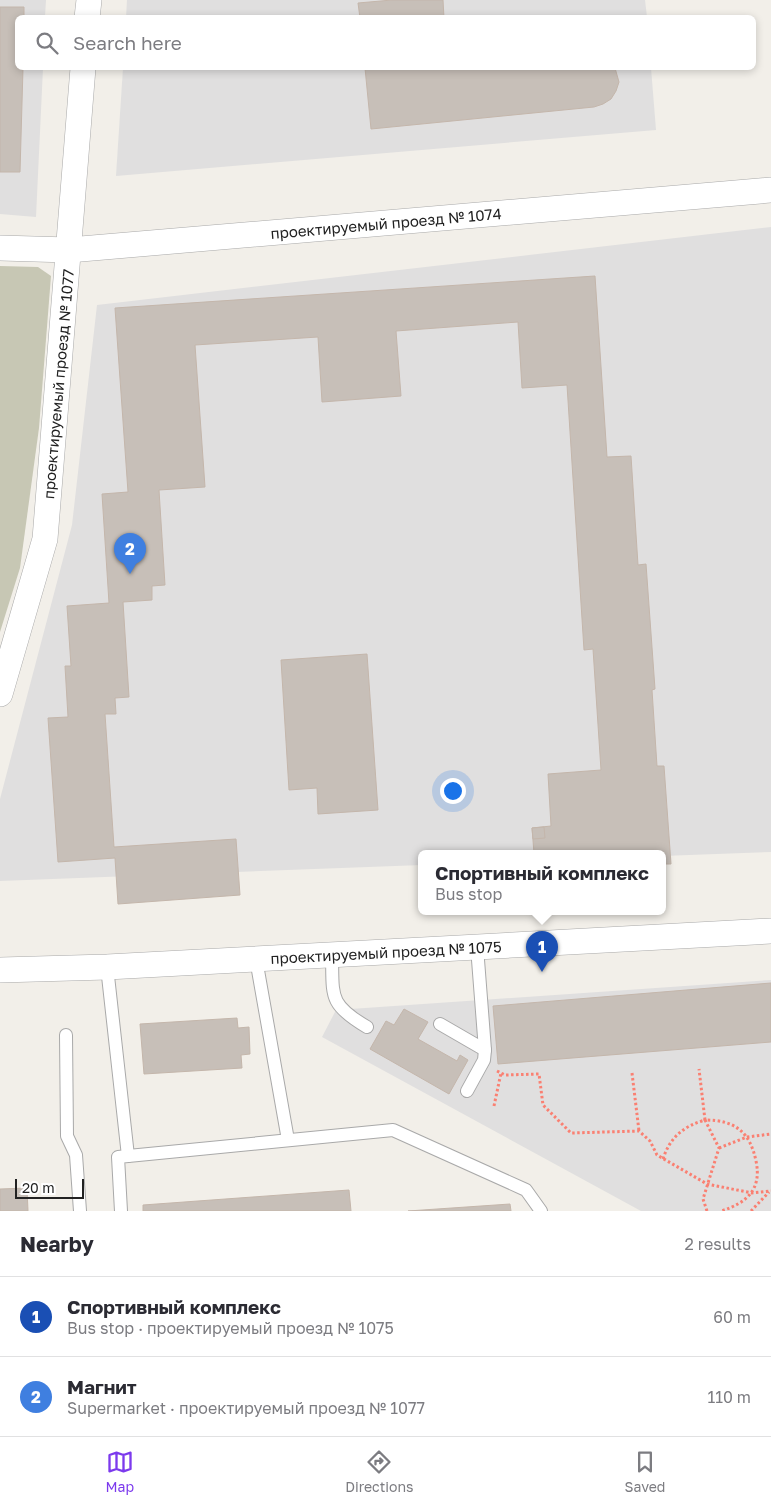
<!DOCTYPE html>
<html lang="en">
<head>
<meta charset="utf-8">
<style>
	body { margin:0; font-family:"Golos Text",sans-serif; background:#f2f2f3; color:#2b2b33 }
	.scale { position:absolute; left:15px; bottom:12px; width:69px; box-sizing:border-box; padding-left:5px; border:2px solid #222; border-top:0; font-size:14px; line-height:18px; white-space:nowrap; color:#222; -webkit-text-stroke:4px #fff; paint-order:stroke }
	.you { position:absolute; left:452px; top:790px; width:18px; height:18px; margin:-12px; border:4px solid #fff; border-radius:50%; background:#1a73e8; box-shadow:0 0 0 8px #1a73e833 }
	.badge { display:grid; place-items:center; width:32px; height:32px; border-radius:50%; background:#7c3aed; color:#fff; font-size:16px; font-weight:700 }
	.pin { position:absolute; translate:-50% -41px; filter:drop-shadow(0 1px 2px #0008) }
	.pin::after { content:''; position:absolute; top:26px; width:18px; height:15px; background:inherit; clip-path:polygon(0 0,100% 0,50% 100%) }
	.popup { position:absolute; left:418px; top:850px; width:248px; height:65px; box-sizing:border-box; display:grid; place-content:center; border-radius:8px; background:#fff; filter:drop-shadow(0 1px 4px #0005); font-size:16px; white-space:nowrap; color:#7c7c81 }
	.popup b { font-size:19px; color:#2b2b33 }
	.popup::after { content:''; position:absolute; left:50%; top:100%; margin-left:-10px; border:10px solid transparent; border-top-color:#fff }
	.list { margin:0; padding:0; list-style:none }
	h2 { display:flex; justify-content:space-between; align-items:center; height:65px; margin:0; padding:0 20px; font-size:21px }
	h2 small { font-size:16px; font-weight:400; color:#7c7c81 }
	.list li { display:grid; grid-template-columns:32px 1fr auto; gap:15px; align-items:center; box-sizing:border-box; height:80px; padding:0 20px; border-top:1px solid #e1e1e2 }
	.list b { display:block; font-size:19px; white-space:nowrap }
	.list p { margin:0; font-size:16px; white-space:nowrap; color:#7c7c81 }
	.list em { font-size:16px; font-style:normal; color:#7c7c81 }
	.icon { flex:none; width:28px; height:28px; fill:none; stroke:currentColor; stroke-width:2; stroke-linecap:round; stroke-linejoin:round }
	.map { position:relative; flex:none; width:771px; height:1211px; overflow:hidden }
	.search { position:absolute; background:#fff; box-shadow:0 2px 8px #0003; left:15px; right:15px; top:15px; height:55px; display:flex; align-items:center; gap:12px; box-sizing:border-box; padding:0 18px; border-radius:8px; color:#7c7c81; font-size:19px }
	.sheet { height:225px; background:#fff }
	nav { display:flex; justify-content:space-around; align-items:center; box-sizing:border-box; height:70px; border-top:1px solid #e1e1e2; background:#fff; font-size:14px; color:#7c7c81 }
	nav a { display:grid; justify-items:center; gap:2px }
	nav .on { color:#7c3aed }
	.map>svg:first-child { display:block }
	.residential { fill:#e0dfdf }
	.construction { fill:#c7c7b4 }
	.building { fill:#c7bfb8; stroke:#c4b6ab }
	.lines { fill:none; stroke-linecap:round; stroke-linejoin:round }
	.lane-casing { stroke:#a9a9a9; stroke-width:14 }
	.street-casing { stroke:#a9a9a9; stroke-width:26 }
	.path { stroke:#fa8072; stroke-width:3; stroke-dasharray:2.5 2.5; stroke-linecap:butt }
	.lane { stroke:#fff; stroke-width:12 }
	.street { stroke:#fff; stroke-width:25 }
	.labels { text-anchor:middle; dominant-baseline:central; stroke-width:4; stroke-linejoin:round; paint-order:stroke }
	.street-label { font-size:15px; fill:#222; stroke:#fff }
</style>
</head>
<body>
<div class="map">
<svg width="771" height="1211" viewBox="0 0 771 1211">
	<rect width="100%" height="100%" fill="#f2efe9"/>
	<g class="residential">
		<path d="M0 0H46L45 17 18 18V68H43L36 217 0 214Z"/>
		<path d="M127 0H645L647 17 126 18Z"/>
		<path d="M123 68H651L656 130 116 176Z"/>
		<path d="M771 227V852L662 856V853H422V865L0 881V799L72 525 97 305Z"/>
		<path d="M771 980V1211H641L322 1037 336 1010Z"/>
	</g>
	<path class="construction" d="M0 266 38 267 51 276 39 428 20 568 0 632Z"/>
	<g class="building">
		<path d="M392 0H443L444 18H360L358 3Z"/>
		<path d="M0 7H24V18H18V68H23L20 172H0Z"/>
		<path d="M365 68H615L619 82 616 91 611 99 603 104 594 107 371 129Z"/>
		<path d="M595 276 607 457 631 456 638 565 646 564 655 689 652 690 657 766H664L671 864H662V853H534L532 828 551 826 548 774 601 770 593 649 584 650 567 385 522 388 518 322 396 331 401 396 388 397 322 402 318 337 195 345 205 487 159 490 165 585 152 586V600L123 602 129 697 115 698 116 714H105L114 847 236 839 240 895 118 904 115 858 58 862 48 718 68 717 65 666H71L67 606 109 603 102 494 128 492 115 308Z"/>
		<path d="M367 654 378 810 318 814 317 788 289 790 281 660Z"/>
		<path d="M544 827 545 838 533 839 532 828Z"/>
		<path d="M771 983V1042L498 1064 493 1006Z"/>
		<path d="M404 1009 428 1022 418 1039 457 1061 460 1055 468 1060 449 1094 370 1049 386 1021 394 1025Z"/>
		<path d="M237 1018 238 1028 249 1027 250 1054 241 1055 242 1068 144 1074 140 1024Z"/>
		<path d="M27 1188 28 1211H0V1189Z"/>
		<path d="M349 1190 351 1211H143V1205Z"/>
		<path d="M510 1204 511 1211H408Z"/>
	</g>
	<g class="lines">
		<defs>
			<g id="lane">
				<path d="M332 955C333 996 328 1004 367 1027"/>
				<path d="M256 959 288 1140"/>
				<path d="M107 967 128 1156"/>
				<path d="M440 1024 485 1050"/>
				<path d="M66 1035 67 1136 76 1155 80 1211"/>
				<path d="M467 1091 484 1060 485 1050 477 947"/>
				<path d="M121 1211 118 1157 393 1130 526 1190 541 1211"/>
			</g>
			<g id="street">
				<path d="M87 18 89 0"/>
				<path d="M0 248 69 250 771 190"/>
				<path d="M0 694 45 539 83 68"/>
				<path d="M0 970 107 967 771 931"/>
			</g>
		</defs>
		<use href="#lane" class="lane-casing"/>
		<use href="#street" class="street-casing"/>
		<g class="path">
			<path d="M497 1071 505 1075 539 1074 543 1105 571 1133 639 1131 650 1141 657 1155 707 1184 752 1193 771 1191"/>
			<path d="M632 1073 639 1131"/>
			<path d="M494 1106 501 1073"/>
			<path d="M719 1148 747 1137 771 1134"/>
			<path d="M663 1159C670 1137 684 1126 705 1120L699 1069"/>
			<path d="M707 1211 703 1199 719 1148 705 1120C735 1120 750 1132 756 1161 762 1189 747 1203 721 1211"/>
			<path d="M751 1211 769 1192"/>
		</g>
		<use href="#lane" class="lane"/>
		<use href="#street" class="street"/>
	</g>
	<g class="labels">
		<g class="street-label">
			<text transform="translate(386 223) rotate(-5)">проектируемый проезд № 1074</text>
			<text transform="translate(58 384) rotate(-85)">проектируемый проезд № 1077</text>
			<text transform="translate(386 952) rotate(-3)">проектируемый проезд № 1075</text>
		</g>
	</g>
</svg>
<div class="scale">20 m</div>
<div class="you"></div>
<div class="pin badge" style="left:542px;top:972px;background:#1a4fb4">1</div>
<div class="popup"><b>Спортивный комплекс</b>Bus stop</div>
<div class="pin badge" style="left:130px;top:574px;background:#3f7fe0">2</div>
<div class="search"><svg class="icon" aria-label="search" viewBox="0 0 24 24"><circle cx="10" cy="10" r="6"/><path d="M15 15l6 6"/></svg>Search here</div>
</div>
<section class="sheet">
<h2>Nearby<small>2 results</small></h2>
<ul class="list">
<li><span class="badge" style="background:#1a4fb4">1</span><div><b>Спортивный комплекс</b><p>Bus stop · проектируемый проезд № 1075</p></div><em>60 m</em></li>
<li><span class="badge" style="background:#3f7fe0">2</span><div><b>Магнит</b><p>Supermarket · проектируемый проезд № 1077</p></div><em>110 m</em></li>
</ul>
</section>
<nav>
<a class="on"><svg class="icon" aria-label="map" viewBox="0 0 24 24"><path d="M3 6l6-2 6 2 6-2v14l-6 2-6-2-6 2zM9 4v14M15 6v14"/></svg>Map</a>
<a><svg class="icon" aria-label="directions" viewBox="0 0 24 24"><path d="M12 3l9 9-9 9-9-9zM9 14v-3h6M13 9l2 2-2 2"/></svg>Directions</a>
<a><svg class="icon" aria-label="saved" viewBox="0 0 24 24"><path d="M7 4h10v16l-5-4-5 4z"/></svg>Saved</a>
</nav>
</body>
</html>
